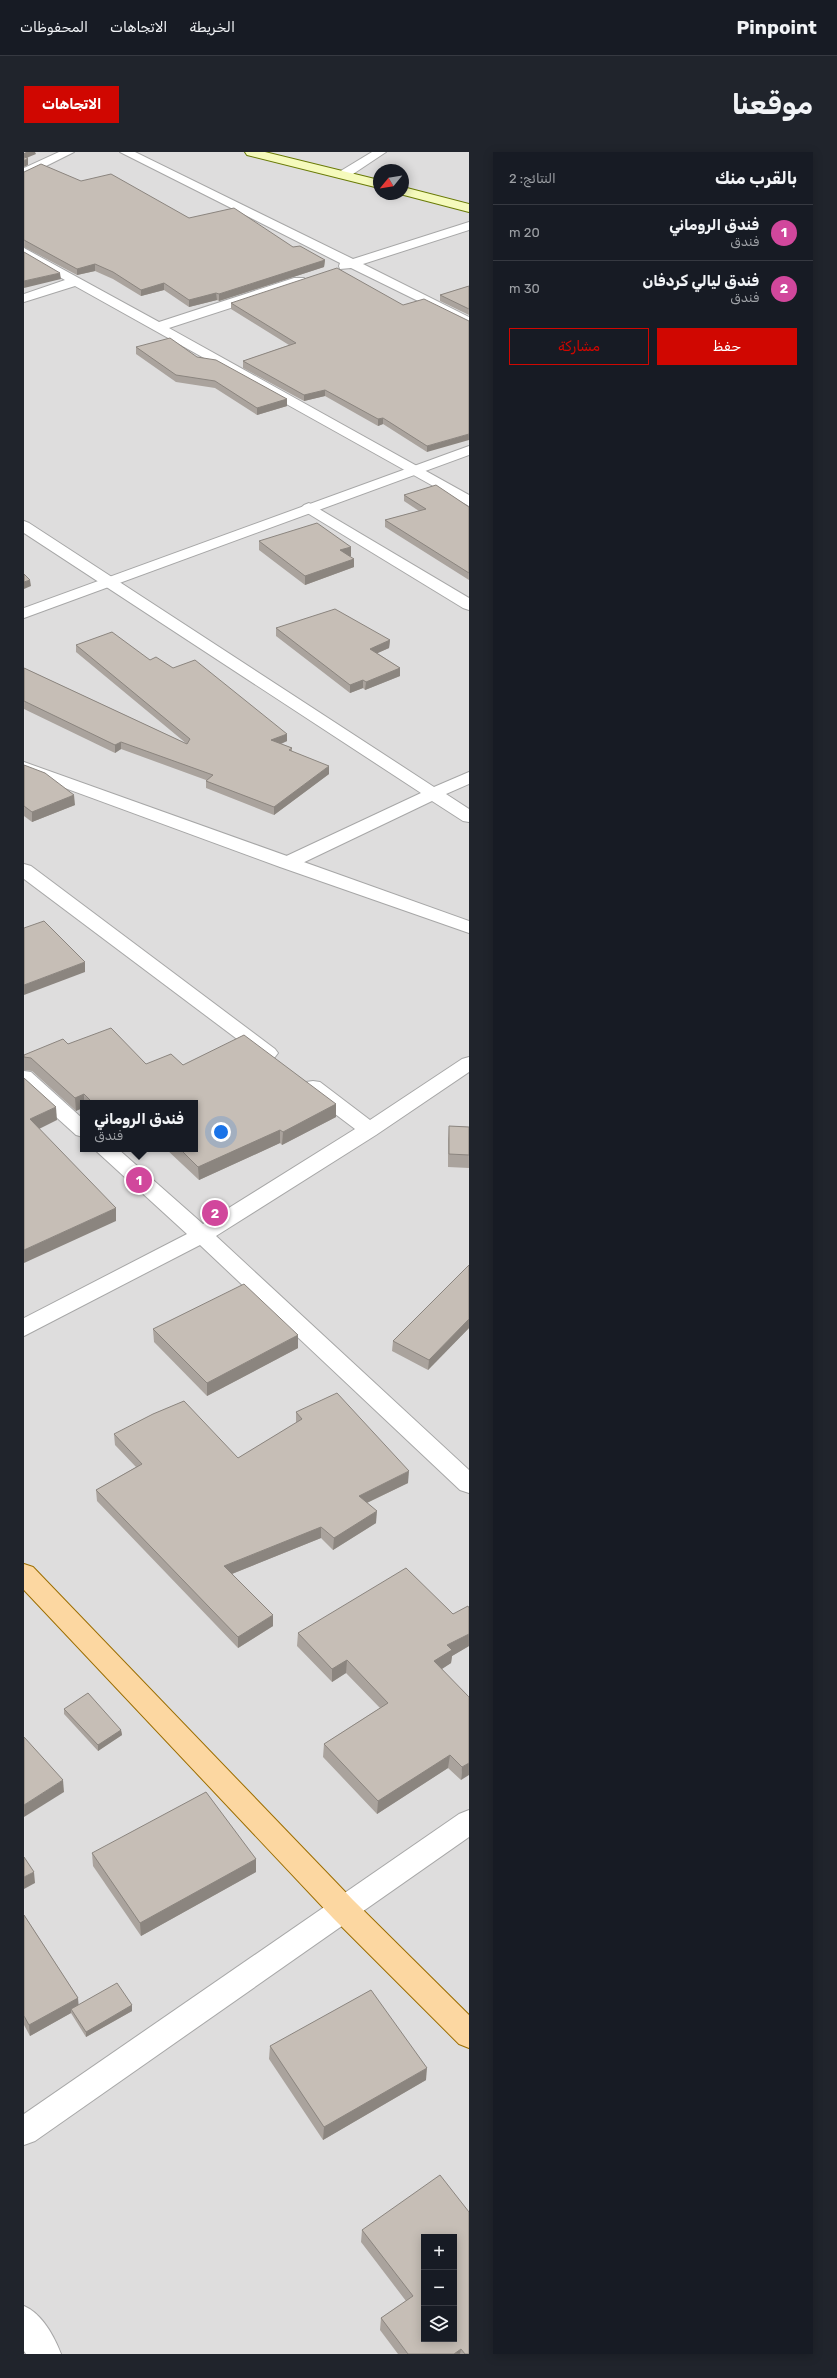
<!DOCTYPE html>
<html lang="ar">
<head>
<meta charset="utf-8">
<style>
	body { margin:0; font-family:Rubik,"Noto Sans Arabic",sans-serif; background:#20242c; color:#f1f3f6; direction:rtl }
	.controls { position:absolute; right:12px; bottom:12px; display:grid; overflow:hidden; border-radius:0px; box-shadow:0 2px 10px #0003 }
	.controls button { width:36px; height:36px; display:grid; place-items:center; padding:0; border:0; border-bottom:1px solid #363941; background:#171b24; color:#f1f3f6; font:20px sans-serif }
	.compass { position:absolute; left:349px; top:12px; width:36px; height:36px; border-radius:50%; background:#171b24; box-shadow:0 2px 10px #0003; rotate:240deg }
	.you { position:absolute; left:197px; top:980px; width:14px; height:14px; margin:-10px; border:3px solid #fff; border-radius:50%; background:#1a73e8; box-shadow:0 0 0 6px #1a73e833 }
	.badge { display:grid; place-items:center; width:26px; height:26px; border-radius:50%; background:#d00701; color:#fff; font-size:13px; font-weight:700 }
	.pin { position:absolute; translate:-50% -50%; border:2px solid #fff; box-shadow:0 1px 4px #0006 }
	.popup { position:absolute; left:56px; top:948px; width:118px; height:52px; box-sizing:border-box; display:grid; place-content:center; border-radius:0px; background:#171b24; filter:drop-shadow(0 1px 3px #0005); font-size:13px; white-space:nowrap; color:#9ea1a6 }
	.popup b { font-size:15px; color:#f1f3f6 }
	.popup::after { content:''; position:absolute; left:50%; top:100%; margin-left:-8px; border:8px solid transparent; border-top-color:#171b24 }
	.list { margin:0; padding:0; list-style:none }
	h2 { display:flex; justify-content:space-between; align-items:center; height:52px; margin:0; padding:0 16px; font-size:17px }
	h2 small { font-size:13px; font-weight:400; color:#9ea1a6 }
	.list li { display:grid; grid-template-columns:26px 1fr auto; gap:12px; align-items:center; box-sizing:border-box; height:56px; padding:0 16px; border-top:1px solid #363941 }
	.list b { display:block; font-size:15px; white-space:nowrap }
	.list p { margin:0; font-size:13px; white-space:nowrap; color:#9ea1a6 }
	.list em { font-size:13px; font-style:normal; color:#9ea1a6 }
	.actions { display:flex; gap:8px; padding:12px 16px }
	.actions a { flex:1; padding:9px 0; border:1px solid #d00701; border-radius:0px; text-align:center; font-size:14px; color:#d00701 }
	.actions .main { background:#d00701; color:#fff }
	.icon { flex:none; width:22px; height:22px; fill:none; stroke:currentColor; stroke-width:2; stroke-linecap:round; stroke-linejoin:round }
	.map { position:relative; flex:none; width:445px; height:2202px; overflow:hidden; direction:ltr; border-radius:0px }
	header { display:flex; align-items:center; gap:24px; box-sizing:border-box; height:56px; padding:0 20px; background:#171b24; border-bottom:1px solid #363941 }
	header strong { font-size:19px }
	nav { display:flex; gap:22px; margin-inline-start:auto; font-size:14px }
	.intro { display:flex; align-items:center; justify-content:space-between; box-sizing:border-box; height:96px; padding:0 24px }
	h1 { margin:0; font-size:28px }
	.button { padding:10px 18px; border-radius:0px; background:#d00701; color:#fff; font-size:14px; font-weight:700 }
	main { display:flex; gap:24px; padding:0 24px }
	aside { flex:1; background:#171b24; border-radius:0px; box-shadow:0 2px 10px #0003 }
	.map>svg:first-child { display:block }
	.residential { fill:#dedddd; fill-rule:evenodd }
	.lines { fill:none; stroke-linecap:round; stroke-linejoin:round }
	.minor-casing { stroke:#a7a7a7; stroke-width:2 }
	.tertiary-casing { stroke:#a7a7a7; stroke-width:2 }
	.secondary-casing { stroke:#697a05; stroke-width:2 }
	.primary-casing { stroke:#9c6e01; stroke-width:2 }
	.minor { fill:#fff; fill-rule:evenodd }
	.tertiary { fill:#fff; fill-rule:evenodd }
	.secondary { fill:#f5fabc; fill-rule:evenodd }
	.primary { fill:#fcd7a1; fill-rule:evenodd }
	.wall { fill:#aaa39d }
	.shaded-wall { fill:#8b857f }
	.building { fill:#c6beb6; stroke:#8b857f; fill-rule:evenodd }
</style>
</head>
<body>
<header>
<strong>Pinpoint</strong>
<nav><a>الخريطة</a><a>الاتجاهات</a><a>المحفوظات</a></nav>
</header>
<div class="intro"><h1>موقعنا</h1><a class="button">الاتجاهات</a></div>
<main>
<aside>
<h2>بالقرب منك<small>النتائج: 2</small></h2>
<ul class="list">
<li><span class="badge" style="background:#d1479c">1</span><div><b>فندق الروماني</b><p>فندق</p></div><em>20 m</em></li>
<li><span class="badge" style="background:#d1479c">2</span><div><b>فندق ليالي كردفان</b><p>فندق</p></div><em>30 m</em></li>
</ul>
<div class="actions"><a class="main">حفظ</a><a>مشاركة</a></div>
</aside>
<div class="map">
<svg width="445" height="2202" viewBox="0 0 445 2202">
	<rect width="100%" height="100%" fill="#f1eee7"/>
	<path class="residential" d="M0 0H445V2202H0ZM355 18H379V42H355ZM59 951H171V997H59ZM400 2085H430V2187H400Z"/>
	<g class="lines">
		<defs>
			<g id="minor">
				<path d="M35 0H50L0 25V16Z"/>
				<path d="M96 0H111L329 107 445 70V78L339 112 445 165V174L327 116 316 117 315 114 316 111Z"/>
				<path d="M348 0H362L323 26H315L313 23 315 20Z"/>
				<path d="M0 96 135 170 270 126H280L281 129 280 132 145 176 445 343V354L51 134 0 150V142L41 128 0 105Z"/>
				<path d="M285 351 445 446V458L439 456 280 359 277 356 280 353Z"/>
				<path d="M0 369 5 371 410 635 445 620V632L422 642 445 657V670L439 669 408 649 270 715H256L254 711 256 707 397 641 0 381Z"/>
				<path d="M0 712 7 714 251 897 254 901 251 905 244 907 237 905 0 727Z"/>
				<path d="M445 905V920L352 983 192 1084 445 1318V1341L436 1338 176 1093 0 1184V1166L163 1082 70 997H94L179 1072 331 977 282 940 279 935 282 930 289 929 296 930 346 968 438 907Z"/>
				<path d="M0 919 7 920 59 967V985L52 983 0 936Z"/>
				<path d="M445 1658V1685L11 1989 0 1993V1962L435 1662Z"/>
			</g>
			<g id="tertiary">
				<path d="M445 294V303L0 466V456Z"/>
				<path d="M0 610 445 769V781L256 715 0 621Z"/>
				<path d="M0 2154C18 2162 30 2184 37 2202H2L0 2199Z"/>
			</g>
			<g id="secondary">
				<path d="M221 0H241L355 28V36L223 3Z"/>
				<path d="M379 35 445 52V60L376 42H379Z"/>
			</g>
			<path id="primary" d="M0 1412 9 1415 329 1748 445 1863V1896L435 1892 309 1766 0 1438Z"/>
		</defs>
		<use href="#minor" class="minor-casing"/>
		<use href="#tertiary" class="tertiary-casing"/>
		<use href="#secondary" class="secondary-casing"/>
		<use href="#primary" class="primary-casing"/>
		<use href="#minor" class="minor"/>
		<use href="#tertiary" class="tertiary"/>
		<use href="#secondary" class="secondary"/>
		<use href="#primary" class="primary"/>
	</g>
	<g class="wall">
		<path d="M0 20 57 29 165 66 269 95 301 108 300 115 195 149 193 148 165 155 140 138 117 144 89 127 71 119 53 123 0 95Z"/>
		<path d="M445 134V163L416 149V143Z"/>
		<path d="M207 151 379 153 445 169 403 300 359 272 354 274 301 244 280 249 219 216V209L265 193 207 157Z"/>
		<path d="M112 195 173 205 263 247V254L233 263 191 236 152 230 112 202Z"/>
		<path d="M380 343 445 355V428L361 375V368L395 359 380 349Z"/>
		<path d="M235 389 327 395V404H326L330 415 281 433 235 398Z"/>
		<path d="M252 476 366 488 365 496 353 501 376 516V524L341 538 339 536 326 541 252 484Z"/>
		<path d="M52 493 126 508 263 589 257 592 268 596V600L305 622 250 663 182 636V628L97 597 91 601 0 557V516L163 592 52 500Z"/>
		<path d="M0 613 51 653 8 670 0 664Z"/>
		<path d="M44 892 122 912 159 913 312 952V965L258 993 256 991 175 1028 142 997H171V951H59L52 959 8 919 0 918V903Z"/>
		<path d="M425 974 445 975V1016L424 1015V988Z"/>
		<path d="M445 1113V1176L404 1218 368 1199 369 1189Z"/>
		<path d="M129 1177 274 1196 183 1244 130 1190Z"/>
		<path d="M272 1260 384 1331 343 1351 352 1371 309 1398 297 1386 208 1422 249 1474 214 1496 73 1349 72 1338 112 1315 91 1293 90 1282 214 1306 272 1271Z"/>
		<path d="M445 1456V1494L428 1504 427 1511 417 1517 445 1545 437 1628 424 1616 353 1662 299 1605 300 1592 356 1556 322 1521 308 1530 273 1494 274 1481 429 1462Z"/>
		<path d="M40 1557 97 1578 98 1583 74 1599 40 1562Z"/>
		<path d="M68 1701 232 1707V1720L117 1784 69 1714Z"/>
		<path d="M0 1763 54 1846V1853H108V1859L62 1885 47 1861 6 1884 0 1873Z"/>
		<path d="M246 1894 402 1928 299 1988 245 1907Z"/>
		<path d="M338 2078 445 2202H374L356 2178 357 2166 382 2149 337 2090Z"/>
	</g>
	<g class="shaded-wall">
		<path d="M2 0H11L12 2 0 7V1Z"/>
		<path d="M4 6V13L0 15V9Z"/>
		<path d="M301 108 300 115 195 149V142Z"/>
		<path d="M71 112V119L53 123V117Z"/>
		<path d="M36 121 37 127 0 136V129Z"/>
		<path d="M140 131V138L117 144V138Z"/>
		<path d="M192 141 193 148 165 155V148Z"/>
		<path d="M301 238V244L280 249V243Z"/>
		<path d="M263 247V254L233 263V256Z"/>
		<path d="M359 266V272L354 274V267Z"/>
		<path d="M445 282V288L403 300V294Z"/>
		<path d="M327 395V404L316 407V398Z"/>
		<path d="M330 407V415L281 433V424Z"/>
		<path d="M6 428 7 434 0 437V430Z"/>
		<path d="M366 488 365 496 345 505 346 497Z"/>
		<path d="M376 516V524L341 538 342 530Z"/>
		<path d="M339 528V536L326 541V533Z"/>
		<path d="M263 582V589L247 596V588Z"/>
		<path d="M97 590V597L91 601V593Z"/>
		<path d="M305 614V622L250 663V655Z"/>
		<path d="M50 643 51 653 8 670V660Z"/>
		<path d="M61 810V820L0 843V833Z"/>
		<path d="M60 942V951H59V956L52 959 51 946Z"/>
		<path d="M312 952V965L258 993 259 980Z"/>
		<path d="M32 955 33 968 7 981 6 967Z"/>
		<path d="M256 978V991L175 1028 174 1015Z"/>
		<path d="M92 1056V1069L0 1111V1098Z"/>
		<path d="M445 1167V1176L404 1218 405 1208Z"/>
		<path d="M274 1183V1196L183 1244V1231Z"/>
		<path d="M385 1319 384 1331 334 1355 335 1344Z"/>
		<path d="M353 1359 352 1371 309 1398 310 1386Z"/>
		<path d="M297 1375V1386L200 1425V1414Z"/>
		<path d="M249 1463V1474L214 1496V1485Z"/>
		<path d="M445 1482V1494L428 1504 427 1511 409 1523 410 1509 423 1493Z"/>
		<path d="M323 1508 322 1521 308 1530V1517Z"/>
		<path d="M97 1578 98 1583 74 1599V1593Z"/>
		<path d="M426 1603 424 1616 353 1662 354 1649Z"/>
		<path d="M445 1611V1623L437 1628 438 1615Z"/>
		<path d="M39 1628 40 1640 0 1665V1653Z"/>
		<path d="M232 1707V1720L117 1784 116 1771Z"/>
		<path d="M10 1720 11 1731 0 1737V1725Z"/>
		<path d="M54 1846 55 1857H47V1861L6 1884 5 1873Z"/>
		<path d="M108 1853V1859L62 1885V1880Z"/>
		<path d="M403 1916 402 1928 299 1988 300 1975Z"/>
		<path d="M437 2197 436 2202H430Z"/>
	</g>
	<g class="building">
		<path d="M0 5 4 6 0 9Z"/>
		<path d="M17 12 57 29 87 22 165 66 210 56 269 95 276 94 301 108 195 142 192 141 165 148 140 131 117 138 89 120 71 112 53 117 0 88V20Z"/>
		<path d="M0 100 36 121 0 129Z"/>
		<path d="M313 116 379 153 400 147 445 169V282L403 294 359 266 354 267 301 238 280 243 219 209 272 191 207 151Z"/>
		<path d="M445 134V157L416 143Z"/>
		<path d="M146 186 173 205 192 208 263 247 233 256 191 229 152 223 112 195Z"/>
		<path d="M412 333 445 355V421L361 368 402 357 380 343Z"/>
		<path d="M293 371 327 395 316 398 330 407 281 424 235 389Z"/>
		<path d="M0 422 6 428 0 430Z"/>
		<path d="M311 457 366 488 346 497 376 516 342 530 339 528 326 533 252 476Z"/>
		<path d="M88 480 126 508 132 505 149 516 171 508 263 582 247 588 268 596 265 598 305 614 250 655 182 629 189 623 97 590 91 593 0 549V516L163 592 166 587 52 493Z"/>
		<path d="M0 613 21 621 50 643 8 660 0 654Z"/>
		<path d="M20 769 61 810 0 833V776Z"/>
		<path d="M87 876 122 912 147 902 159 913 220 883 312 952 259 980 256 978 174 1015 156 997H171V951H69L60 942 51 946 7 906 0 905V903L39 887 44 892Z"/>
		<path d="M0 926 32 955 6 967 92 1056 0 1098Z"/>
		<path d="M425 974 445 975V1003L425 1002Z"/>
		<path d="M445 1113V1167L405 1208 369 1189Z"/>
		<path d="M220 1132 274 1183 183 1231 129 1177Z"/>
		<path d="M313 1241 385 1319 335 1344 353 1359 310 1386 297 1375 200 1414 249 1463 214 1485 72 1338 118 1312 90 1282 129 1262 160 1249 214 1306 278 1267 272 1260Z"/>
		<path d="M382 1416 429 1462 444 1454 445 1456V1482L423 1493 428 1498 410 1509 445 1545V1611L438 1615 426 1603 354 1649 300 1592 364 1551 323 1508 308 1517 274 1481Z"/>
		<path d="M64 1541 97 1578 74 1593 40 1557Z"/>
		<path d="M0 1585 39 1628 0 1653Z"/>
		<path d="M182 1640 232 1707 116 1771 68 1701Z"/>
		<path d="M0 1705 10 1720 0 1725Z"/>
		<path d="M0 1763 54 1846 5 1873 0 1864Z"/>
		<path d="M93 1831 108 1853 62 1880 47 1857Z"/>
		<path d="M347 1838 403 1916 300 1975 246 1894Z"/>
		<path d="M416 2023 445 2060V2202H441L437 2197 430 2202H384L357 2166 389 2144 338 2078ZM400 2085H430V2187H400Z"/>
	</g>
</svg>
<div class="controls">
<button>+</button>
<button>−</button>
<button><svg class="icon" aria-label="layers" viewBox="0 0 24 24"><path d="M12 4l9 5-9 5-9-5zM3 14l9 5 9-5"/></svg></button>
</div>
<svg class="compass" viewBox="-18 -18 36 36"><path d="M0-13l5 13h-10z" fill="#e53935"/><path d="M0 13l5-13h-10z" fill="#9ea1a6"/></svg>
<div class="you"></div>
<div class="pin badge" style="left:115px;top:1028px;background:#d1479c">1</div>
<div class="popup"><b>فندق الروماني</b>فندق</div>
<div class="pin badge" style="left:191px;top:1061px;background:#d1479c">2</div>
</div>
</main>
</body>
</html>
